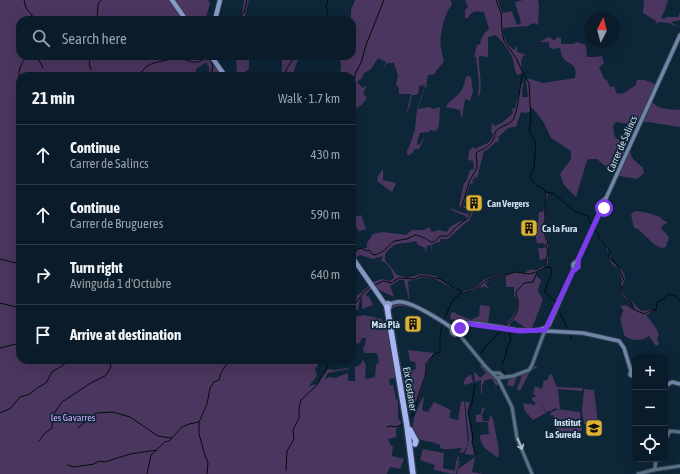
<!DOCTYPE html>
<html lang="en">
<head>
<meta charset="utf-8">
<style>
	body { margin:0; font-family:"Asap Condensed",sans-serif; background:#182936; color:#f1f3f6 }
	.controls { position:absolute; right:12px; bottom:12px; display:grid; overflow:hidden; border-radius:8px; box-shadow:0 4px 16px #0002 }
	.controls button { width:36px; height:36px; display:grid; place-items:center; padding:0; border:0; border-bottom:1px solid #2a3a47; background:#0a1c2a; color:#f1f3f6; font:20px sans-serif }
	.compass { position:absolute; left:584px; top:12px; width:36px; height:36px; border-radius:50%; background:#0a1c2a; box-shadow:0 4px 16px #0002; rotate:6deg }
	.stop { position:absolute; width:12px; height:12px; margin:-9px; border:3px solid #7c3aed; border-radius:50%; background:#fff }
	.stop.end { background:#7c3aed; border-color:#fff; box-shadow:0 1px 4px #0008 }
	.list { margin:0; padding:0; list-style:none }
	h2 { display:flex; justify-content:space-between; align-items:center; height:52px; margin:0; padding:0 16px; font-size:17px }
	h2 small { font-size:13px; font-weight:400; color:#99a1a8 }
	.list li { display:grid; grid-template-columns:26px 1fr auto; gap:12px; align-items:center; box-sizing:border-box; height:60px; padding:0 16px; border-top:1px solid #2a3a47 }
	.list b { display:block; font-size:15px; white-space:nowrap }
	.list p { margin:0; font-size:13px; white-space:nowrap; color:#99a1a8 }
	.list em { font-size:13px; font-style:normal; color:#99a1a8 }
	.icon { flex:none; width:22px; height:22px; fill:none; stroke:currentColor; stroke-width:2; stroke-linecap:round; stroke-linejoin:round }
	.map { position:relative; flex:none; width:680px; height:474px; overflow:hidden }
	.search { position:absolute; background:#0a1c2a; box-shadow:0 4px 16px #0002; left:16px; top:16px; width:340px; height:44px; display:flex; align-items:center; gap:10px; box-sizing:border-box; padding:0 14px; border-radius:12px; color:#99a1a8; font-size:15px }
	.panel { position:absolute; background:#0a1c2a; box-shadow:0 4px 16px #0002; left:16px; top:72px; width:340px; height:292px; border-radius:12px }
	.map>svg:first-child { display:block }
	.green { fill:#4b365f }
	.lines { fill:none; stroke-linecap:round; stroke-linejoin:round }
	.stream { stroke:#000e0a; stroke-width:1 }
	.tertiary-casing { stroke:#313f4f; stroke-width:5 }
	.secondary-casing { stroke:#313f4f; stroke-width:5.5 }
	.primary-casing { stroke:#313f4f; stroke-width:6 }
	.motorway-casing { stroke:#313f4f; stroke-width:8 }
	.tertiary { stroke:#587288; stroke-width:3 }
	.secondary { stroke:#7086a9; stroke-width:3.5 }
	.primary { stroke:#889ac9; stroke-width:4.5 }
	.motorway { stroke:#a8b5f5; stroke-width:5.5 }
	.oneway { stroke:#b0c2d1 }
	.route { stroke:#7c3aed; stroke-width:5 }
	.labels { text-anchor:middle; dominant-baseline:central; stroke-width:3.5; stroke-linejoin:round; paint-order:stroke }
	.street-label { font-size:10px; fill:#cedce9; stroke:#0d2638 }
	.poi-label { font-size:10px; font-weight:bold; fill:#cedce9; stroke:#0d2638; text-anchor:start }
	.park-label { font-size:10px; fill:#d4acfc; stroke:#0d2638 }
</style>
</head>
<body>
<div class="map">
<svg width="680" height="474" viewBox="0 0 680 474">
	<rect width="100%" height="100%" fill="#0d2638"/>
	<g class="green">
		<path d="M0 0H208L210 4 205 20H20V56H217L215 59 227 76H209V67L207 65V62L196 69 195 76H20V360H320L318 365 315 369 317 376 309 386 317 384 328 369 334 370 347 368 349 369 328 373 325 378 326 379 329 377 335 378 348 373V381H355V367L361 364 363 359 366 366 365 378 366 379 375 377 376 365 379 362 377 353H364L363 348 365 345 366 338H362L360 343 356 344H352V318L363 315 382 319 383 322 389 320 405 423 403 425 402 405 397 371 394 369 396 378 389 379 390 385H393L396 399 398 401V418L401 422 400 425 396 429V437L388 439 391 446H393L392 456 404 459 400 469 390 467 387 474H0Z"/>
		<path d="M244 0H249L244 19 232 20 242 15Z"/>
		<path d="M355 0H451L452 5C444 13 439 38 441 49 442 53 443 58 444 62L436 71 435 74 428 75 426 85 429 86 425 87 418 109 429 107 433 109 440 107 439 126 436 131 431 130 429 132 420 133 417 142 418 145 420 144 426 134 419 149H415C413 152 411 156 407 155V151L411 142 415 129 417 110 425 85 419 86V91L417 95H412L410 105 406 114 411 94H399V88L396 85 398 76 394 63H387L382 71 386 62 378 58 371 69 363 74V77L357 82 363 88 367 85 363 94 367 97C364 103 360 108 352 109V76H340L341 64 338 56H352V20H351V10Z"/>
		<path d="M465 0H498L502 13 512 11 516 23 518 25 521 23C520 16 516 9 515 2L523 0H538C540 8 538 16 538 25L533 23 528 26 503 28C503 38 506 44 514 50L517 45V52L527 55 523 56 521 61 522 73 518 75C513 71 515 63 512 57 509 50 501 39 495 35L488 37V57L479 56C478 69 484 88 478 98L479 83 476 57H474L477 45 480 44C481 38 484 32 489 29L484 12C476 11 471 11 468 18H465V10L468 7Z"/>
		<path d="M644 0H668L667 2 668 3 666 5 665 10 661 18 664 19 667 17H678L680 12V20L671 22 680 28 669 23 659 22 657 24 656 21 643 13Z"/>
		<path d="M549 37 555 41 556 38 561 37V44H572L577 42 586 45 587 57H596L602 56 604 63 599 67 604 79 607 80 610 87 614 86 617 94 624 93 636 85 637 80H645L657 85 651 100C657 110 669 109 680 110V127L648 122 629 124 616 122 613 126 615 137 628 147 633 159 643 168 644 173 637 179 619 176 620 168H613L610 165 605 166 597 159H589L587 160 576 197 564 185 560 174 571 159V151L551 138 544 123 536 112 530 106V112L526 113 521 112 516 127C505 127 506 131 498 137L499 141C491 143 492 149 484 151L477 178 475 177 472 181 474 183 470 184 463 206 467 207 468 204 466 203 468 198 472 199 470 206 482 210 481 211 478 209 474 210 469 221 464 224 448 239H441L439 243 438 242 431 245 433 256 430 245 427 246 426 254 425 248 418 245 416 241C401 245 396 240 385 254V260L397 275 407 278 421 274 435 276 458 291 435 279 422 277 418 279 408 281 410 304 404 280H399L390 286 394 297 375 288 371 283 381 279 390 281 394 278C393 272 388 262 381 261L383 256 373 259 360 255 354 259 352 256V248L356 251 357 249 367 248V243L373 234 383 232 406 235 412 230H424L429 227 432 232 438 230 447 232C449 226 459 221 466 220V216L453 211 449 208 467 214 470 213 459 206 464 183 466 182 470 170 474 169 473 161 468 160 469 151 473 147 475 149C483 144 492 145 493 133H491L492 123 495 126 503 122 513 113 512 109 515 108 522 82 523 83 522 97H528L526 81 527 78 543 83 575 78C577 65 573 66 565 60 561 57 561 52 560 48L553 49 549 47V42H539Z"/>
		<path d="M236 56H249V69L239 76 237 75Z"/>
		<path d="M282 56H302L297 62 292 76H282Z"/>
		<path d="M467 76 471 77 473 91 470 101 465 99 462 118 461 117 460 110 446 107C448 102 457 97 461 91 465 86 464 80 467 76Z"/>
		<path d="M383 169V180L396 183 392 192 377 181 378 176Z"/>
		<path d="M545 192 548 194 545 209 546 219 543 227 548 242V262L546 266 537 273 536 276 541 280 538 291 543 300 532 328 527 329 514 320 510 323V326L507 327V323L516 312 518 301 514 295V287H506V276L490 280 485 283 489 289 484 286 482 288 481 286 473 292 468 291 463 294V292L467 290 474 289 485 279 515 272 524 273 529 270H538L545 265 546 259H542L540 261 538 248H545V244L538 243 537 244 534 225 538 223 539 212H543L546 203Z"/>
		<path d="M636 211C642 211 655 215 660 217 662 219 664 221 667 222V223L663 225 661 228 669 237 666 247 662 248 655 245 638 229 634 228 631 215 632 213Z"/>
		<path d="M352 214 357 215 356 217 361 215 366 229 359 231 355 225V221L352 222 356 218H352Z"/>
		<path d="M606 244C609 249 608 255 611 260 614 266 625 269 625 278 625 281 622 284 621 287 623 294 634 304 640 310L644 311 651 309 652 311 646 315 656 328 659 335 657 338 659 344 656 346 649 336C642 342 630 341 624 335L620 317H622V312L624 311 620 306 626 305 633 310 634 309 632 304 623 295 620 289V285L622 278 618 268 613 265 609 260Z"/>
		<path d="M370 285 372 288 365 295 369 297 373 305 362 309V297L360 299 358 310 352 311V304L356 300 357 297 354 296 358 295Z"/>
		<path d="M395 303H405L416 309C408 307 397 303 391 310L401 366 414 370 416 369 415 362 410 361 408 350 434 353 427 365 426 375 418 400 407 406 411 430 390 308Z"/>
		<path d="M480 305 489 306 490 308 488 324 478 322V320L477 323 458 327 455 326 457 322 454 321V324H452L453 325H451L453 323 454 319 451 320V318L450 316 452 312 456 313V315L457 314 471 320 479 316Z"/>
		<path d="M482 365 497 379 499 383 496 386 492 379 485 380 482 385V394H481V380L464 385C463 379 467 377 471 374L473 382H475L474 372H475L480 378 486 373 480 366Z"/>
		<path d="M533 365 534 366 538 367 530 371 520 391 517 389 522 375 517 377 513 387 507 385 509 377 522 374Z"/>
		<path d="M550 374 552 375 557 387 583 388 582 391 558 389 560 409H557L580 412 582 430 567 440 558 435 553 415 550 416 551 412 557 410 556 408 550 411 546 412 538 398 546 413 533 420 525 411 523 404 526 403 528 405 531 403 532 405 536 404 531 398 536 396 533 394 535 386 541 389 543 386V381L547 380Z"/>
		<path d="M584 389 594 390 598 424H584L582 411Z"/>
		<path d="M423 397 424 398 422 410 428 412 434 402 449 409 451 411 449 417 452 419 458 420 461 402 464 401 468 443 464 452 459 453 462 448C454 448 448 451 440 448V445C433 441 426 442 419 439 405 432 418 407 423 397Z"/>
		<path d="M465 401 470 403 468 411 474 455 465 454 469 440Z"/>
		<path d="M482 408H485L482 415 483 421H489L490 415 493 419 499 450 498 458C490 451 480 448 480 435L489 434 488 422H476V415L481 414Z"/>
		<path d="M423 449 444 453 443 468 455 471 456 461 457 460V457H459L456 474C447 474 440 470 433 470L435 465 420 460Z"/>
		<path d="M475 457 472 472 483 474H457L458 465 461 458 458 469Z"/>
	</g>
	<g class="lines">
		<g class="stream">
			<path d="M24 0 26 8 32 15 34 20"/>
			<path d="M97 20 98 4 101 0"/>
			<path d="M235 20 244 13 247 0"/>
			<path d="M323 20 328 13 326 6 328 0"/>
			<path d="M37 56 43 68"/>
			<path d="M208 57 213 65 211 76"/>
			<path d="M91 70 89 64 91 56"/>
			<path d="M137 76C141 73 145 67 149 65 155 62 169 59 176 59 192 58 191 68 208 57"/>
			<path d="M285 76 286 70 295 56"/>
			<path d="M20 84C17 72 20 65 27 56"/>
			<path d="M352 87 356 72 361 63 366 45 384 0"/>
			<path d="M546 192 553 193 576 212 588 216 591 224"/>
			<path d="M16 209 20 211"/>
			<path d="M594 229 599 235 598 237C603 241 605 247 610 250L608 258 616 263 624 279 620 283 621 290 630 301 635 310 644 314 651 310H656L657 302 664 299 668 294 675 296 680 301"/>
			<path d="M353 255 358 249 361 248 366 251 369 250 373 255C383 254 387 247 394 241L407 239 415 235C417 235 420 236 422 237 431 240 431 247 440 236H448L456 227 468 218 471 212 463 208 462 206 469 182 477 168V164L476 153C482 149 490 147 493 140 495 138 494 133 496 131 499 127 508 125 512 121 518 114 520 85 522 75"/>
			<path d="M0 259 20 264"/>
			<path d="M545 268 550 267 552 272 548 282 545 292 555 301 556 305"/>
			<path d="M375 285 383 281 391 283 399 278 414 279 420 276H424L440 279 454 288 460 290 462 294 468 291H473L487 280 516 272 530 274 541 270 545 267 546 262 548 250 546 246 548 242C544 238 545 231 542 226 547 220 544 216 545 210 545 203 547 197 545 190 539 186 533 185 530 177L534 167 536 143 529 131 531 122 529 83 523 73 516 58 504 41 502 31 501 13 496 0"/>
			<path d="M0 303 20 308"/>
			<path d="M352 306 356 303 363 293 370 287"/>
			<path d="M560 313 568 329"/>
			<path d="M444 320 452 301 461 293"/>
			<path d="M505 326C513 320 519 313 518 302 518 299 516 296 516 292L524 283 533 282 537 272"/>
			<path d="M569 333 572 340"/>
			<path d="M0 348 20 343"/>
			<path d="M507 348 511 340 509 331"/>
			<path d="M506 353 507 349"/>
			<path d="M480 354 486 346 501 330"/>
			<path d="M502 365 506 354"/>
			<path d="M503 369 505 375"/>
			<path d="M475 384 472 403 468 411 473 436 472 443 476 454"/>
			<path d="M0 413 11 408 20 397 30 394 37 388 46 383 52 372 71 360"/>
			<path d="M410 418C415 412 416 405 418 397 421 386 427 376 426 364L434 354 440 352V335L443 323"/>
			<path d="M387 427 390 426 395 427 402 425"/>
			<path d="M78 428 96 413 113 412 130 417 158 436 171 438"/>
			<path d="M39 441 44 434 52 428 53 415 62 402 89 384 105 376 108 372 111 367 109 360"/>
			<path d="M68 465 74 467 94 464 99 461 105 462 130 454 157 450"/>
			<path d="M286 470 287 451 294 439 293 430 299 418V407L301 400 317 385 331 360"/>
			<path d="M147 474 151 455 165 442 169 441 182 427 189 424 199 422"/>
			<path d="M207 474 208 463 205 455 199 434V422L207 404 210 388 214 382 219 380 221 373 229 360"/>
		</g>
		<defs>
			<g id="tertiary">
				<path d="M458 333 485 366 498 379 512 407 517 438 532 474"/>
				<path d="M493 373H499L503 376"/>
				<path d="M497 378 513 376 529 370 532 365 545 330"/>
				<path d="M665 440 670 431 680 432"/>
				<path d="M653 470 655 468 656 459"/>
				<path d="M638 474 653 470 680 466"/>
			</g>
			<g id="secondary">
				<path d="M600 211C599 205 600 202 605 199"/>
				<path d="M576 268 573 267V264L578 260 680 35"/>
				<path d="M389 304C394 303 397 301 402 302 414 303 442 321 452 328"/>
				<path d="M451 327 452 333 455 335 458 333 460 328"/>
				<path d="M545 328 546 331 583 333 619 341 624 348 631 371 630 375 633 376"/>
				<path d="M456 329C460 327 463 324 468 323 487 322 534 339 549 325L573 271 578 267V260"/>
				<path d="M665 386 672 382 680 384"/>
			</g>
			<g id="primary">
				<path d="M172 0 186 20"/>
				<path d="M215 20 220 0"/>
				<path d="M211 56 225 76"/>
				<path d="M352 257 387 307 389 308 390 304 388 303"/>
			</g>
			<g id="motorway">
				<path d="M387 307 407 426 413 474"/>
				<path d="M410 430 416 441 415 444"/>
			</g>
		</defs>
		<use href="#tertiary" class="tertiary-casing"/>
		<use href="#secondary" class="secondary-casing"/>
		<use href="#primary" class="primary-casing"/>
		<use href="#motorway" class="motorway-casing"/>
		<use href="#tertiary" class="tertiary"/>
		<use href="#secondary" class="secondary"/>
		<use href="#primary" class="primary"/>
		<use href="#motorway" class="motorway"/>
	</g>
	<defs><path id="oneway-shaft" d="M-6 0H5M1.5-3L5.5 0L1.5 3" fill="none" stroke-width="1.6" stroke-linecap="round" stroke-linejoin="round"/></defs>
	<use class="oneway" href="#oneway-shaft" transform="translate(520 444) rotate(67)"/>
	<g class="lines">
		<path class="route" d="M460 328 464 325 469 324 520 331 545 330 573 271 578 267V260L600 212 604 208"/>
	</g>
	<defs>
		<symbol id="building-square" viewBox="-11 -11 22 22"><rect x="-9" y="-9" width="18" height="18" rx="4" fill="#deb133" stroke="#0d2638"/><path d="M-4-6H4V6H1V3H-1V6H-4ZM-2.5-4.3h1.7v1.8h-1.7ZM.8-4.3h1.7v1.8H.8ZM-2.5-1h1.7V.8h-1.7ZM.8-1h1.7V.8H.8Z" fill="#111"/></symbol>
		<symbol id="school-square" viewBox="-11 -11 22 22"><rect x="-9" y="-9" width="18" height="18" rx="4" fill="#deb133" stroke="#0d2638"/><path d="M0-5L7-2L0 1L-7-2ZM-4 1L0 2.5L4 1V4Q0 6-4 4Z" fill="#111"/></symbol>
	</defs>
	<g fill-rule="evenodd">
		<use href="#building-square" x="464" y="193" width="20" height="20"/>
		<use href="#building-square" x="519" y="218" width="20" height="20"/>
		<use href="#building-square" x="403" y="314" width="20" height="20"/>
		<use href="#school-square" x="584" y="418" width="20" height="20"/>
	</g>
	<g class="labels">
		<g class="street-label">
			<text transform="translate(622 144) rotate(-66)">Carrer de Salincs</text>
			<text transform="translate(410 389) rotate(81)">Eix Costaner</text>
		</g>
		<g class="poi-label">
			<text x="487" y="203">Can Vergers</text>
			<text x="542" y="228">Ca la Fura</text>
			<text x="400" y="324" text-anchor="end">Mas Plà</text>
			<text x="581" y="422" text-anchor="end">Institut<tspan x="581" dy="12">La Sureda</tspan></text>
		</g>
		<g class="park-label">
			<text x="73" y="417">les Gavarres</text>
		</g>
	</g>
</svg>
<div class="controls">
<button>+</button>
<button>−</button>
<button><svg class="icon" aria-label="locate" viewBox="0 0 24 24"><circle cx="12" cy="12" r="6"/><path d="M12 2v4M12 18v4M2 12h4M18 12h4"/></svg></button>
</div>
<svg class="compass" viewBox="-18 -18 36 36"><path d="M0-13l5 13h-10z" fill="#e53935"/><path d="M0 13l5-13h-10z" fill="#99a1a8"/></svg>
<div class="stop" style="left:604px;top:208px"></div>
<div class="stop end" style="left:460px;top:328px"></div>
<div class="search"><svg class="icon" aria-label="search" viewBox="0 0 24 24"><circle cx="10" cy="10" r="6"/><path d="M15 15l6 6"/></svg>Search here</div>
<section class="panel">
<h2>21 min<small>Walk · 1.7 km</small></h2>
<ul class="list">
<li><svg class="icon" aria-label="ahead" viewBox="0 0 24 24"><path d="M12 20V5M6 11l6-6 6 6"/></svg><div><b>Continue</b><p>Carrer de Salincs</p></div><em>430 m</em></li>
<li><svg class="icon" aria-label="ahead" viewBox="0 0 24 24"><path d="M12 20V5M6 11l6-6 6 6"/></svg><div><b>Continue</b><p>Carrer de Brugueres</p></div><em>590 m</em></li>
<li><svg class="icon" aria-label="right" viewBox="0 0 24 24"><path d="M7 20v-9h11M14 6l5 5-5 5"/></svg><div><b>Turn right</b><p>Avinguda 1 d'Octubre</p></div><em>640 m</em></li>
<li><svg class="icon" aria-label="arrive" viewBox="0 0 24 24"><path d="M6 21V4h12l-3 4 3 4H6"/></svg><div><b>Arrive at destination</b></div></li>
</ul>
</section>
</div>
</body>
</html>
